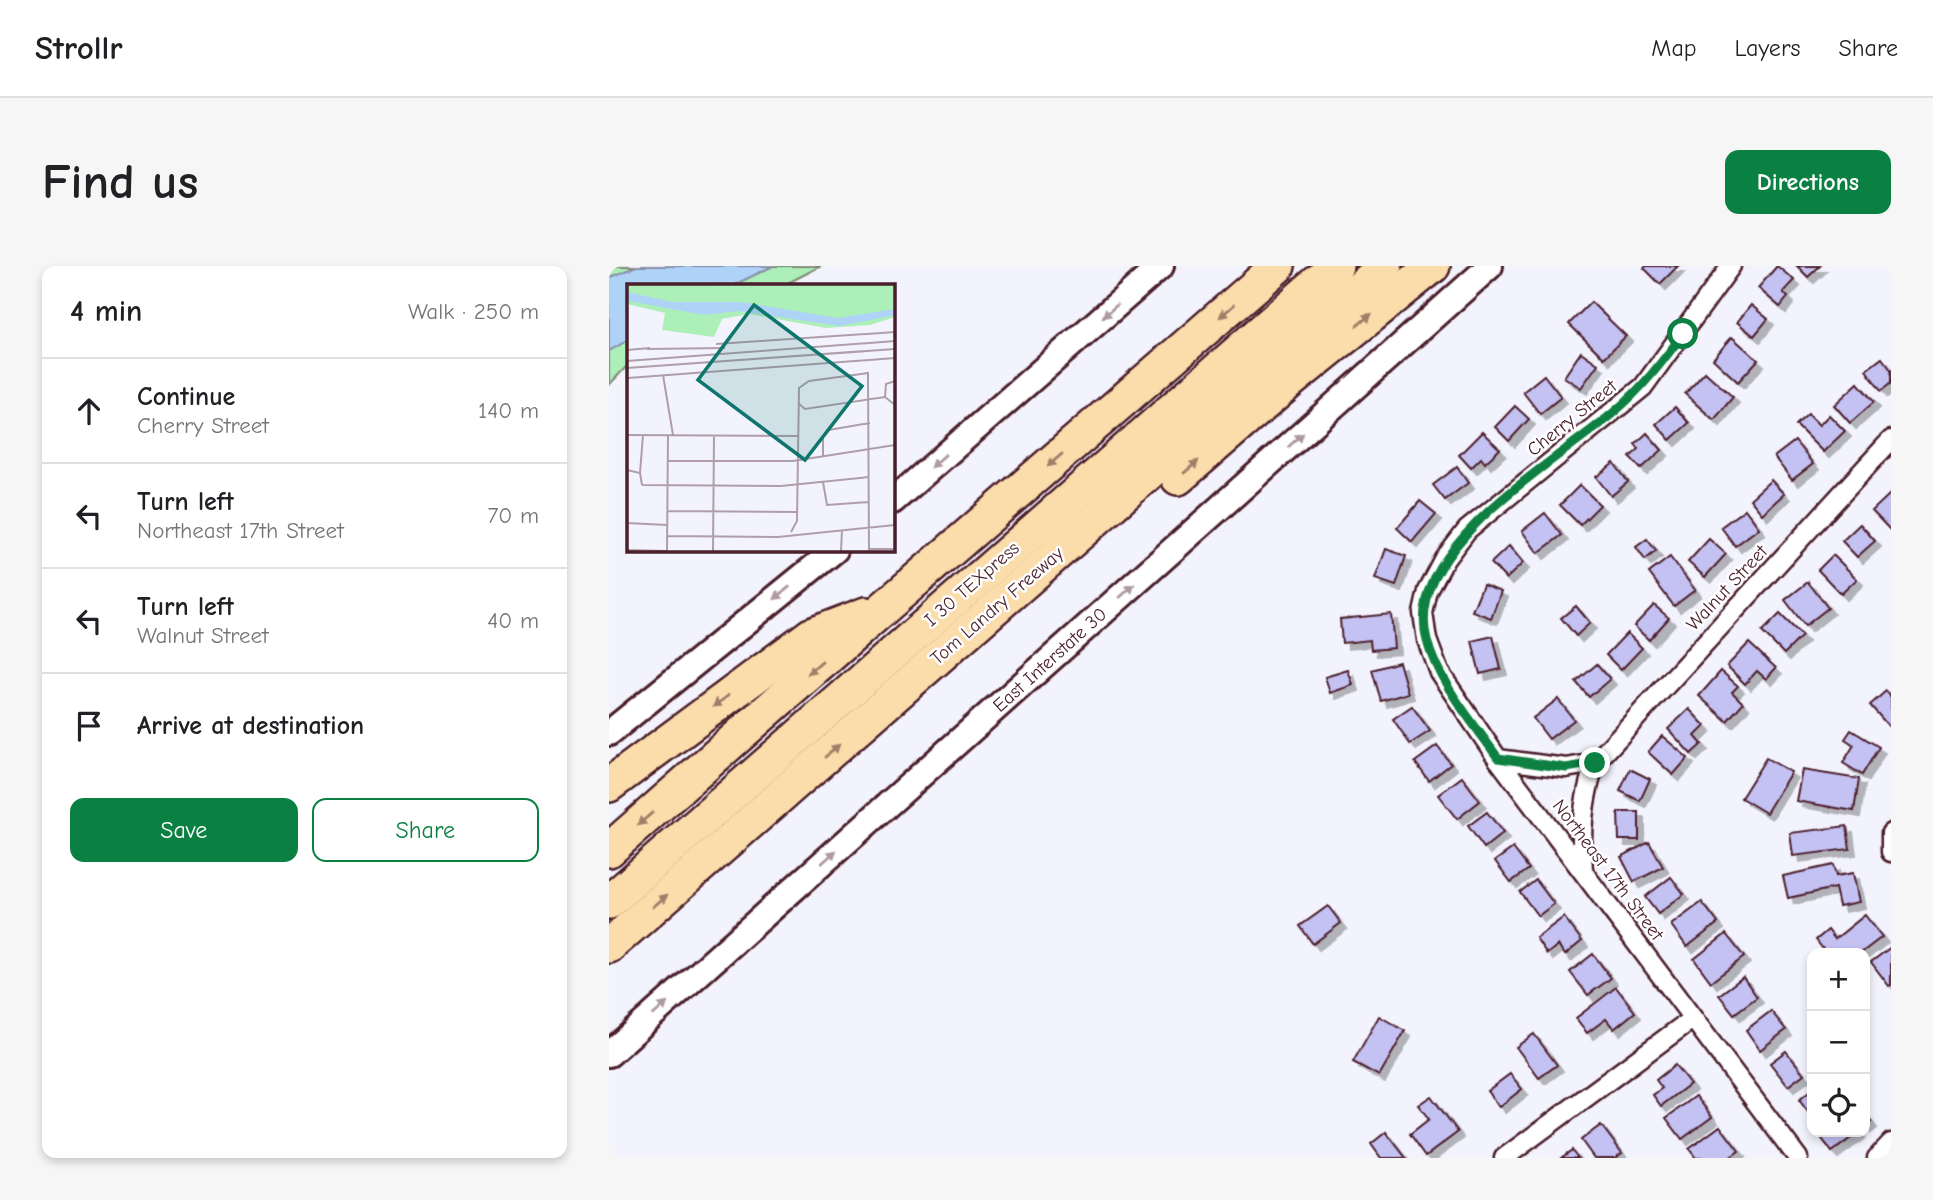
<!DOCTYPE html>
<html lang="en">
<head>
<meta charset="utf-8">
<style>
	body { margin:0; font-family:"Comic Neue",sans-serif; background:#f6f6f6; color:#202124 }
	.controls { position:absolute; right:21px; bottom:21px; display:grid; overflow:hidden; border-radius:14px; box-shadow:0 4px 10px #0003 }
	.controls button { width:63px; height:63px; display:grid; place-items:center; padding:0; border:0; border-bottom:2px solid #e0e0e0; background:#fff; color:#202124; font:35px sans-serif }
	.stop { position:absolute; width:21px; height:21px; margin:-16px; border:5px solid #0b8043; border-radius:50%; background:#fff }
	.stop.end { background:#0b8043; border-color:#fff; box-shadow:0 2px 7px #0008 }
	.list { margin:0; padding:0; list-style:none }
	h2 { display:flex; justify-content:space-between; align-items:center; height:91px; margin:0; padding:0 28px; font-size:30px }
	h2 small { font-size:23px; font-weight:400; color:#757577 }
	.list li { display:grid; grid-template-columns:46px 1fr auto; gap:21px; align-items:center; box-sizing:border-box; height:105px; padding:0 28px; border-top:2px solid #e0e0e0 }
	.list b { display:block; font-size:26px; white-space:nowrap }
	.list p { margin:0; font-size:23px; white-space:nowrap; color:#757577 }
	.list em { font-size:23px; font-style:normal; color:#757577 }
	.actions { display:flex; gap:14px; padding:21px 28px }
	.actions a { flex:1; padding:16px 0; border:2px solid #0b8043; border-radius:14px; text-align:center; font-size:24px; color:#0b8043 }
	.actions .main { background:#0b8043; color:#fff }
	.icon { flex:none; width:38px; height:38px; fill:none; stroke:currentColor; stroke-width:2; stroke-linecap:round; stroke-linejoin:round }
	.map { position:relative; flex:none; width:1282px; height:892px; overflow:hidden; border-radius:14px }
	header { display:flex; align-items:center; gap:42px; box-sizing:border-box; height:98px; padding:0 35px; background:#fff; border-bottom:2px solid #e0e0e0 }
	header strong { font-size:33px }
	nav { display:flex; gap:38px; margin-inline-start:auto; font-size:24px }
	.intro { display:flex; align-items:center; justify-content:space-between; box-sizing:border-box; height:168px; padding:0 42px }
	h1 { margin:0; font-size:49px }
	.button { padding:18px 32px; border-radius:14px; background:#0b8043; color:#fff; font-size:24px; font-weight:700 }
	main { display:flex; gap:42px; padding:0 42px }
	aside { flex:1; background:#fff; border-radius:14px; box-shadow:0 4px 10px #0003 }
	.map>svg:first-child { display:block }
	.green { fill:#adefb8; stroke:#7c8772; stroke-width:2 }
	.water { fill:#afd3f7; stroke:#878ba5; stroke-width:2 }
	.building { fill:#c4c1f3; stroke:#4a1f2b; stroke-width:2; filter:url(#shadow) }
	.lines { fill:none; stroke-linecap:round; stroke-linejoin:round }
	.minor-casing { stroke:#4a1f2b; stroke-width:23 }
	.secondary-casing { stroke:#4a1f2b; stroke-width:30 }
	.motorway-casing { stroke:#4a1f2b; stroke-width:38 }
	.minor { stroke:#fff; stroke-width:18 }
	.secondary { stroke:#fff; stroke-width:24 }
	.motorway { stroke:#fbddab; stroke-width:33 }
	.oneway { fill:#ae9aa0 }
	.oneway2 { fill:#a27e6b }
	.route { stroke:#0b8043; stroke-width:9 }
	.labels { text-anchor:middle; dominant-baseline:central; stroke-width:5; stroke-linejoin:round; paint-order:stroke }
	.street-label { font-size:19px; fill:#4a1f2b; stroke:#fff }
	.inset-road { fill:none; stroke:#af9ea9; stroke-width:2 }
	.view { fill:#0f766e; fill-opacity:0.15; stroke:#0f766e; stroke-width:3.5 }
	.inset-edge { fill:none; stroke:#4a1f2b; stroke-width:3.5 }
</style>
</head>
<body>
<header>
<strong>Strollr</strong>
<nav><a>Map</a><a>Layers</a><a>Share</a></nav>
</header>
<div class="intro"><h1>Find us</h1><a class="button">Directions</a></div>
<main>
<aside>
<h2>4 min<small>Walk · 250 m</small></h2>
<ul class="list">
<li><svg class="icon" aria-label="ahead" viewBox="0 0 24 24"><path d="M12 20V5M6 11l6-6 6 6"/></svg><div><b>Continue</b><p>Cherry Street</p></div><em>140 m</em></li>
<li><svg class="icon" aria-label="left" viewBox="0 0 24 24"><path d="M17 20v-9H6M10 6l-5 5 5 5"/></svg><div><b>Turn left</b><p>Northeast 17th Street</p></div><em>70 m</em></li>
<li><svg class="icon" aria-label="left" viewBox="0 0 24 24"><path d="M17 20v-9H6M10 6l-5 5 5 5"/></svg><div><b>Turn left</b><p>Walnut Street</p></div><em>40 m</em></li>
<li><svg class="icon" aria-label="arrive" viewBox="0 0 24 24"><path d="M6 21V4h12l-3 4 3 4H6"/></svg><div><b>Arrive at destination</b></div></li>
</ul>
<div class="actions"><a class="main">Save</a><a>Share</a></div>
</aside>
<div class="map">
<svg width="1282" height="892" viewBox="0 0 1282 892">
	<defs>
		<filter id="shadow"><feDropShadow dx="6" dy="6" stdDeviation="0" flood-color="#0004"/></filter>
	</defs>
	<rect width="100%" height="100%" fill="#f3f3fd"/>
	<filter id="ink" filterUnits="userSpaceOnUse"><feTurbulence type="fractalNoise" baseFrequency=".0143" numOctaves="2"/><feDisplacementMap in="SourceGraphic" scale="14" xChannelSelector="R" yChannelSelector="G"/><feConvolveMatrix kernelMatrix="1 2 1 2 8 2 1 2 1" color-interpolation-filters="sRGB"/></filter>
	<g filter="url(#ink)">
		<path class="green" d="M0 0H212L175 19H19V99L0 119Z"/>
		<path class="water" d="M27 0H164L125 19H19V74L0 85V12Z"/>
		<g class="building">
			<path d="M1037 0H1069L1051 18 1035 2Z"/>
			<path d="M1168 0 1185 14 1174 26 1179 31 1171 41 1149 22Z"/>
			<path d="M1188 0H1211L1199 11Z"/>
			<path d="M982 36 1017 70 995 92 960 58Z"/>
			<path d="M1142 39 1159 53 1145 70 1128 56Z"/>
			<path d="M1123 71 1149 94 1129 116 1104 93Z"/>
			<path d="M972 86 989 98 972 122 955 111Z"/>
			<path d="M1273 92 1282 104V117L1272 125 1257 104Z"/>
			<path d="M1096 106 1124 131 1105 154 1076 128Z"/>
			<path d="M935 109 952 131 931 148 914 126Z"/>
			<path d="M1249 117 1265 136 1241 157 1225 139Z"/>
			<path d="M906 140 920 153 900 175 886 161Z"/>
			<path d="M1066 141 1080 157 1061 174 1047 158Z"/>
			<path d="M1199 148 1210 159 1220 149 1236 165 1214 186 1187 159Z"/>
			<path d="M873 166 891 183 876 197 872 192 862 202 850 189Z"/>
			<path d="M1038 167 1053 184 1032 203 1021 191 1030 183 1026 178Z"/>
			<path d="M1186 175 1204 198 1183 214 1165 191Z"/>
			<path d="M1005 197 1019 216 1002 230 987 211Z"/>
			<path d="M848 201 859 217 836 234 824 219Z"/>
			<path d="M1162 214 1175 228 1153 248 1141 233Z"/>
			<path d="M971 219 991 239 971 259 951 239Z"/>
			<path d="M1282 227V265L1263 245Z"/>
			<path d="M811 235 827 248 803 276 788 262Z"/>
			<path d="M1136 243 1150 262 1126 280 1112 261Z"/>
			<path d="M936 247 953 269 929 287 913 265Z"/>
			<path d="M1251 258 1266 275 1248 291 1233 275Z"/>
			<path d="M1038 273 1047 285 1036 294 1027 281Z"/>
			<path d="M1100 273 1117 288 1096 311 1079 296Z"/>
			<path d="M900 280 914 297 897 313 882 297Z"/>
			<path d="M777 283 797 290 787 320 766 313Z"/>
			<path d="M1224 289 1248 313 1232 328 1209 304Z"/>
			<path d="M1061 291 1086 324 1065 340 1040 307Z"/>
			<path d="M1199 316 1219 342 1196 360 1176 334Z"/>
			<path d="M874 318 892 325 882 352 863 345Z"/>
			<path d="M1045 339 1060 352 1040 374 1025 360Z"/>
			<path d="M967 340 981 357 967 370 952 352Z"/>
			<path d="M782 348 785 382 762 384 761 374 733 377 731 353Z"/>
			<path d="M1171 348 1193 370 1175 388 1153 366Z"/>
			<path d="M1018 367 1033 382 1012 404 997 389Z"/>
			<path d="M884 370 892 403 871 408 863 375Z"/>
			<path d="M1140 377 1167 402 1157 413 1148 405 1136 418 1118 400Z"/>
			<path d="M790 396 799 427 772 435 763 404Z"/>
			<path d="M988 398 1001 413 980 431 967 416Z"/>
			<path d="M739 404 744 419 721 427 716 411Z"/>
			<path d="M1112 405 1129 420 1123 426 1134 437 1118 455 1090 430Z"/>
			<path d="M1277 425 1282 431V463L1261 439Z"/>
			<path d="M949 433 965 454 940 473 924 452Z"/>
			<path d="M803 440 821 465 801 478 784 453Z"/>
			<path d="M1080 443 1096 460 1086 470 1093 478 1082 488 1059 463Z"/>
			<path d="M1242 464 1270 481 1253 509 1234 497 1245 479 1236 473Z"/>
			<path d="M1053 470 1079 492 1064 509 1039 486Z"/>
			<path d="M828 480 842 498 820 515 806 496Z"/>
			<path d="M1157 492 1182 506 1157 547 1132 532Z"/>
			<path d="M1021 503 1041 513 1031 535 1011 525Z"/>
			<path d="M1193 504 1250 513 1245 545 1187 535Z"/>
			<path d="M853 511 871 535 848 553 829 529Z"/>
			<path d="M878 546 894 567 875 582 859 560Z"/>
			<path d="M1009 546H1030V574H1010Z"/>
			<path d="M1238 560 1241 583 1184 590 1181 567Z"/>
			<path d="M1040 576 1054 601 1025 616 1012 591Z"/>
			<path d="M904 582 920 603 902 616 886 595Z"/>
			<path d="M1224 599 1227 610 1244 607 1250 636 1230 640 1226 622 1179 632 1174 610Z"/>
			<path d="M1062 611 1075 628 1049 648 1036 631Z"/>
			<path d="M927 614 945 638 929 650 911 626Z"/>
			<path d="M1093 636 1109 657 1078 681 1062 659Z"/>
			<path d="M719 640 732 657 704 678 691 660Z"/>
			<path d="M1256 649 1273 671 1252 687H1230L1228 685 1217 687 1207 674 1219 664 1226 673Z"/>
			<path d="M955 651 973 675 956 689 949 679 938 688 927 672Z"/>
			<path d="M1117 668 1135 691 1102 716 1085 693Z"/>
			<path d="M1282 681V719L1280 720 1262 696Z"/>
			<path d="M984 688 1002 712 979 729 961 706Z"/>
			<path d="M1134 711 1148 731 1125 748 1110 729Z"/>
			<path d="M1007 721 1026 746 1005 763 997 753 978 767 967 752Z"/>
			<path d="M1162 745 1177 764 1151 784 1137 764Z"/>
			<path d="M770 750 796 765 770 810 744 796Z"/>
			<path d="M925 768 948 799 930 812 907 781Z"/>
			<path d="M1177 785 1195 808 1179 820 1161 797Z"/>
			<path d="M1066 799 1081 818 1052 840 1044 829 1053 822 1047 814Z"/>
			<path d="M901 808 913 823 890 841 878 825Z"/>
			<path d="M1203 824V851L1190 834Z"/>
			<path d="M822 830 849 866 817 890 801 868 820 853 809 839Z"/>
			<path d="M1087 830 1103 851 1073 873 1057 852Z"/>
			<path d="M1256 848 1262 856 1256 861Z"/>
			<path d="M992 859 1013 887 1006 892H985L972 874Z"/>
			<path d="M1111 860 1130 885 1120 892H1087L1080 883Z"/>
			<path d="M777 866 797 892H772L762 878Z"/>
			<path d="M1208 866H1250L1223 886Z"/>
			<path d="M963 884 969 892H952Z"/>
		</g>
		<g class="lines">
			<defs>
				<g id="minor">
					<path d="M1122 0 1034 121 858 264 836 293 819 325 814 347 818 374 830 406 889 493 1189 892"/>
					<path d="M889 493 957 502 986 497 1282 174"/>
					<path d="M1282 567V586"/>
					<path d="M974 604C971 565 974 534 986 497"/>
					<path d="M895 892 1083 753"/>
					<path d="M1268 892 1282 877"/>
				</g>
				<g id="secondary">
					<path d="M284 235 552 0"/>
					<path d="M0 467 226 284"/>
					<path d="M0 788 881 0"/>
				</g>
				<g id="motorway">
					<path d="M569 212 678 118 824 0"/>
					<path d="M0 519 202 369 257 348"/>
					<path d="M0 584 276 341 669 0"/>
					<path d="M0 636 727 0"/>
					<path d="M0 680 776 0"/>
				</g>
			</defs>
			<use href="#minor" class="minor-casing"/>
			<use href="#secondary" class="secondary-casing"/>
			<use href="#motorway" class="motorway-casing"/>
			<use href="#minor" class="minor"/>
			<use href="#secondary" class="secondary"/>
			<use href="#motorway" class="motorway"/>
		</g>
		<defs><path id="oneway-solid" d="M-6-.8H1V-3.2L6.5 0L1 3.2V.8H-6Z" transform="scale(1.75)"/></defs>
		<g class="oneway">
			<use href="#oneway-solid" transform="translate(501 45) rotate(139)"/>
			<use href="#oneway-solid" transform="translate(687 174) rotate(-42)"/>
			<use href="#oneway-solid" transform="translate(329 195) rotate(139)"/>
			<use href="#oneway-solid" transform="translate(518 325) rotate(-42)"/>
			<use href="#oneway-solid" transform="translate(173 327) rotate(141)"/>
			<use href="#oneway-solid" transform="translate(220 591) rotate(-42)"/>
			<use href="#oneway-solid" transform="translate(51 743) rotate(-42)"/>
		</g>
		<g class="oneway2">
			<use href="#oneway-solid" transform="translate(618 45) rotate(139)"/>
			<use href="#oneway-solid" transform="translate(755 54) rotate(-39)"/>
			<use href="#oneway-solid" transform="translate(446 194) rotate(139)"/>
			<use href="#oneway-solid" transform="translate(582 201) rotate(-41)"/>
			<use href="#oneway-solid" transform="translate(206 402) rotate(139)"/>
			<use href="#oneway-solid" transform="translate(112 435) rotate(143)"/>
			<use href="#oneway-solid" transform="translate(223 485) rotate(-41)"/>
			<use href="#oneway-solid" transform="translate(36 553) rotate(139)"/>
			<use href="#oneway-solid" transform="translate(51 635) rotate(-41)"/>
		</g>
	</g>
	<g class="lines" filter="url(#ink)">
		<path class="route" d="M986 497 957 502 889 492C864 456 830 418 818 374 793 284 945 197 1004 147 1032 124 1053 96 1074 68"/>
	</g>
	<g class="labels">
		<g class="street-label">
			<text transform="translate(963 152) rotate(-39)">Cherry Street</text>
			<text transform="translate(363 318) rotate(-41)">I 30 TEXpress</text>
			<text transform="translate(1118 322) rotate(-47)">Walnut Street</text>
			<text transform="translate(388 340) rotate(-41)">Tom Landry Freeway</text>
			<text transform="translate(441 394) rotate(-42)">East Interstate 30</text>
			<text transform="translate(999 604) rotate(53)">Northeast 17th Street</text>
		</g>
	</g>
	<g transform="translate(18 18)">
		<rect width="268" height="268" fill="#f3f3fd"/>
		<path d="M0 1H268V33L243 41 199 44 122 30 95 35 87 53 35 46 38 29 0 20Z" fill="#adefb8"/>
		<path d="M0 8 45 18H115L210 34 268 25V31L213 42 111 27 77 31 7 18 0 16Z" fill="#afd3f7"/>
		<path class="inset-road" d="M89 60 268 48M20 65 98 64M0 66 23 64M0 77 268 57M0 84 268 65M36 91 46 151M1 94 268 74M258 113 259 100 268 97M171 119 178 125 258 113 268 121M268 132V165M0 151 171 152M196 173V153L202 146 243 139M40 177H166L268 161M0 186 13 189 15 201M13 189 16 151M196 198 200 221 242 218M15 201 154 202 242 193M40 227 170 228M0 239 40 241M267 241 268 212M164 248 170 237 172 104 182 97 241 89 242 267M40 252 151 253 268 241M242 265H268M0 266 40 267 41 151M86 267 87 152M214 267 215 246"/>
		<path class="view" d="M127 21 235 102 178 176 71 96Z"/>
		<rect width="268" height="268" class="inset-edge"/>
	</g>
</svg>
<div class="controls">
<button>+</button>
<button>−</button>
<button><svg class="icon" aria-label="locate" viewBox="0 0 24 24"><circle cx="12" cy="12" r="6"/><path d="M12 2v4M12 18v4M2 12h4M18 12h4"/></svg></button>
</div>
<div class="stop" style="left:1074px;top:68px"></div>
<div class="stop end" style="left:986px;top:497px"></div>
</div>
</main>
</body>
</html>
